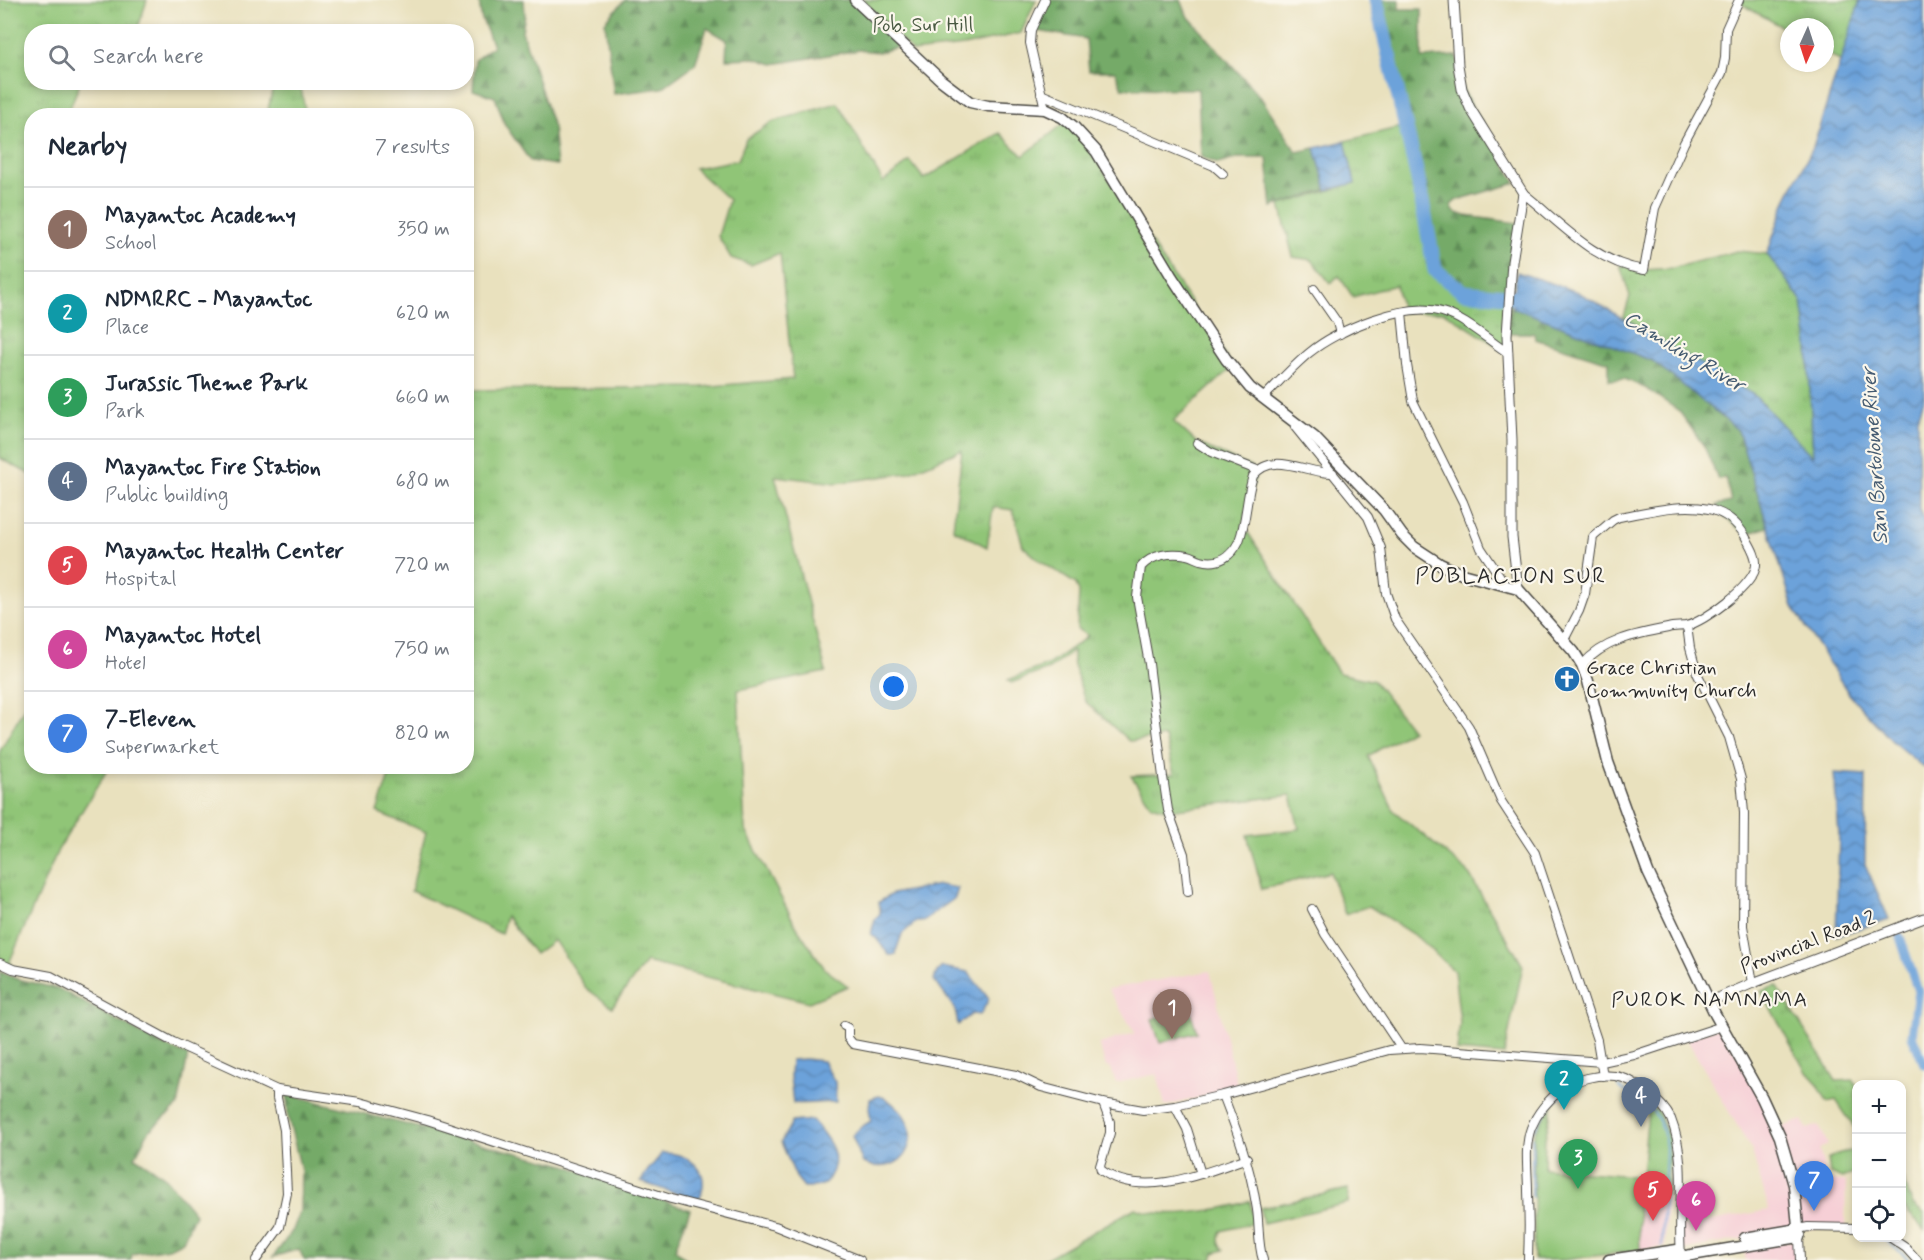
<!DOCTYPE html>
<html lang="en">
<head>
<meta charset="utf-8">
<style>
	body { margin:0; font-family:Mynerve,sans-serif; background:#f6f6f7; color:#1f2937 }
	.controls { position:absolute; right:18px; bottom:18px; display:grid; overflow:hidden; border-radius:12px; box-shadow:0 3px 9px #0003 }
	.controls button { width:54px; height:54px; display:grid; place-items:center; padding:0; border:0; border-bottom:2px solid #e0e1e3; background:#fff; color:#1f2937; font:30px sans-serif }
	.compass { position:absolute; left:1780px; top:18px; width:54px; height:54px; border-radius:50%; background:#fff; box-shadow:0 3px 9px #0003; rotate:183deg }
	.you { position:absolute; left:894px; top:687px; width:21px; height:21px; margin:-15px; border:4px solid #fff; border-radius:50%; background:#1a73e8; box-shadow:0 0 0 9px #1a73e833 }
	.badge { display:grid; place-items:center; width:39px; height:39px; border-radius:50%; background:#b45309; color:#fff; font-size:20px; font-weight:700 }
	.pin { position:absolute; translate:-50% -50px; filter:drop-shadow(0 2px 3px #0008) }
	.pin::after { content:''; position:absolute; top:32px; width:21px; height:18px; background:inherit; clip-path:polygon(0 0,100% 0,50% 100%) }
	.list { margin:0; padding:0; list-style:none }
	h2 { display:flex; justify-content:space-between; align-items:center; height:78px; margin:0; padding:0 24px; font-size:26px }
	h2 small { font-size:20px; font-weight:400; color:#747a83 }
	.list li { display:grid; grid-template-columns:39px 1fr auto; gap:18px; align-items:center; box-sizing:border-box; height:84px; padding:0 24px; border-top:2px solid #e0e1e3 }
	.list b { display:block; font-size:22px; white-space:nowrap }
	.list p { margin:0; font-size:20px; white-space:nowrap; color:#747a83 }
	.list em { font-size:20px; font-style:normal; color:#747a83 }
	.icon { flex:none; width:33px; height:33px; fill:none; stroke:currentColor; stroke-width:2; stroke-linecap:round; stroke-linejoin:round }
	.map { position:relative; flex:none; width:1924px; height:1260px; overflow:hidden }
	.search { position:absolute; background:#fff; box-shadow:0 3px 9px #0003; left:24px; top:24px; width:450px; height:66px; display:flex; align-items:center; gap:15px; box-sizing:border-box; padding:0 21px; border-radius:24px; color:#747a83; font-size:22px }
	.panel { position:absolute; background:#fff; box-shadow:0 3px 9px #0003; left:24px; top:108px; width:450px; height:666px; border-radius:24px }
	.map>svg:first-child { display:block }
	.built { fill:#f6cfd6 }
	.grass { fill:url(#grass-tufts); stroke:#5e7851; stroke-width:1.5 }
	.forest { fill:url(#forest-firs); stroke:#506a4a; stroke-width:1.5 }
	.park { fill:#90c577; stroke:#5e7851; stroke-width:1.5 }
	.water { fill:url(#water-waves); stroke:#4c6682; stroke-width:1.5 }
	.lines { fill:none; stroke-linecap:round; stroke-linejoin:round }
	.stream { stroke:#6ca2da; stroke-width:2 }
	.canal { stroke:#6ca2da; stroke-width:9 }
	.river { stroke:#6ca2da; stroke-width:15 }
	.minor-casing { stroke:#484641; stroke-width:10 }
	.tertiary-casing { stroke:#484641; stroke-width:11 }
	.secondary-casing { stroke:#484641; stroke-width:13 }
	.minor { stroke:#fff; stroke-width:8 }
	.tertiary { stroke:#fff; stroke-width:9 }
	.secondary { stroke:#fff; stroke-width:10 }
	.labels { text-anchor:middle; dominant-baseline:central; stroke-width:4.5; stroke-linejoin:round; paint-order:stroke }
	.park-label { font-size:20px; fill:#495942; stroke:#fbf7ec }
	.poi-label { font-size:20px; fill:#2b2b2b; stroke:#fbf7ec; text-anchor:start }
	.street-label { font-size:20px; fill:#2b2b2b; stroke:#fbf7ec }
	.water-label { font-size:21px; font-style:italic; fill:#455b71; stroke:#fbf7ec }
	.neighbourhood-label { font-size:21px; letter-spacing:1.5px; fill:#2b2b2b; stroke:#fbf7ec }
	.quarter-label { font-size:22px; letter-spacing:1.5px; fill:#2b2b2b; stroke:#fbf7ec }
</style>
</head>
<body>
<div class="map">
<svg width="1924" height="1260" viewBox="0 0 1924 1260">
	<defs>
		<pattern id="grass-tufts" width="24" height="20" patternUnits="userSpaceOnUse" patternTransform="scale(1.5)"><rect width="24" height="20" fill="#90c577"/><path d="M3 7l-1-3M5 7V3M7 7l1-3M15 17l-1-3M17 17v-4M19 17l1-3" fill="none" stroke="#7ca967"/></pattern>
		<pattern id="forest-firs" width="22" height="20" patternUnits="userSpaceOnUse" patternTransform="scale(1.5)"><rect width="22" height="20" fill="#74aa68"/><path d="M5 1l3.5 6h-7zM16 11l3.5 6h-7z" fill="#5f8b56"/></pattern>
		<pattern id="water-waves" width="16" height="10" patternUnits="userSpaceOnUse" patternTransform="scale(1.5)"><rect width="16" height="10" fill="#6ca2da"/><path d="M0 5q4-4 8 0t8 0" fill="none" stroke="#5984b1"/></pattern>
	</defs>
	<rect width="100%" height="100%" fill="#fbf7ec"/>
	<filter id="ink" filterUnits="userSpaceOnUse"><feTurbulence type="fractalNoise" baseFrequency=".0167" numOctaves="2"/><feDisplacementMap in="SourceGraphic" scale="12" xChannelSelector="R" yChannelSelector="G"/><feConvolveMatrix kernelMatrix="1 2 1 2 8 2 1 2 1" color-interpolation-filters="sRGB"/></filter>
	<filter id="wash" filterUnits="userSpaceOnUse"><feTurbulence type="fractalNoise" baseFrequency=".008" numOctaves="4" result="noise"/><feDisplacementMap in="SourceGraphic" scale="24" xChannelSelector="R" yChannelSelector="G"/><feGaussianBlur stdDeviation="1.35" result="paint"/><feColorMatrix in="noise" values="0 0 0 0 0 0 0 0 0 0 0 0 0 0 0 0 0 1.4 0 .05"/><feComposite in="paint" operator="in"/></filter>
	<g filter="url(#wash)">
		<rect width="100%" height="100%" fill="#e9e1be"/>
		<g class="built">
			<path d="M1210 971 1238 1088 1165 1106 1157 1074 1116 1083 1111 1068 1106 1067 1099 1044 1135 1033 1108 989Z"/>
			<path d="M1722 1026 1777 1129 1802 1120 1807 1129 1819 1125 1828 1145 1819 1149 1828 1181H1846L1845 1227 1798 1229 1681 1250 1680 1227 1769 1210 1752 1151 1686 1038Z"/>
			<path d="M1667 1195 1665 1247 1640 1250 1638 1196Z"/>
			<path d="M1797 1240V1260H1745V1248Z"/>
		</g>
		<g class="grass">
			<path d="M0 0H147L137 31 32 32V82L80 83 67 115 32 116 31 475 0 458Z"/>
			<path d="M1739 0H1860L1841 62 1825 52V27H1789V31L1738 2Z"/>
			<path d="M274 82 300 83 306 115H267Z"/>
			<path d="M838 103 883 182 910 161 924 179 1000 133 1023 156 1067 121 1079 133 1233 367 1173 421 1197 443 1257 470 1243 525 1339 673 1374 681 1412 730 1368 756 1394 811 1467 871 1523 966 1504 1055 1457 1051 1460 1022 1454 971 1417 937 1369 906 1345 914 1330 872 1262 889 1247 835 1299 829 1291 795 1168 810 1151 805 1131 776 1174 774 1165 737 1129 741 1085 701 1073 663V651L1049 669 1011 683 1008 680 1049 664 1088 636 1077 629 1079 592 1076 584 1040 561 1023 546 1013 510 993 507 987 547 953 529 962 450 907 473 837 483 775 476 826 672 738 690 745 829 796 926 825 969 848 986 809 1002 646 962 612 1007 586 988 554 940 535 954 506 916 501 934 411 891 426 832 377 812 392 767 466 766 467 390 701 387 793 379 780 253 751 265 731 258 718 236 729 200 694 168 738 160 746 139 772 122Z"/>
			<path d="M1401 127 1407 128 1435 267 1510 298 1508 353 1444 312H1402L1396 285 1353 297 1339 276 1330 283 1312 260 1293 257 1280 205 1355 183 1345 141Z"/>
			<path d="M1737 251 1767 254 1802 301 1808 345 1813 458 1754 395 1689 359 1624 317 1630 296 1620 265 1644 270 1673 268Z"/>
			<path d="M31 695 32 766 109 767 58 850 10 961 13 969 0 963V751Z"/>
			<path d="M1777 986 1836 1081 1854 1080 1856 1085V1130L1836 1100 1827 1102 1818 1084 1805 1070 1761 991Z"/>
			<path d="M1856 1150V1173L1842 1178 1830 1173 1828 1159 1840 1153Z"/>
			<path d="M1902 1177 1913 1205 1924 1213V1230L1902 1205Z"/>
			<path d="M1348 1189V1203L1263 1223 1260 1208Z"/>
			<path d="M1250 1201 1254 1223 1221 1231C1217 1240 1220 1244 1224 1250L1214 1253 1212 1260H1043L1135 1208C1161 1220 1223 1210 1250 1201Z"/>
		</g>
		<g class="forest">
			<path d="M479 0H524L525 15 522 31 553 127 557 165 530 161 505 125 495 97 473 90 475 60 493 46 481 17Z"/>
			<path d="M625 0H856L902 46 879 52 859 50 773 64 755 58 726 59 727 40 707 28 695 64 662 88 614 94 605 22Z"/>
			<path d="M1044 0H1181L1187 15 1261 98 1297 152 1315 148 1327 190 1272 207 1267 158H1238L1218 164 1201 157 1198 89 1122 88 1115 71H1089L1086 39 1031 30Z"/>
			<path d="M1376 0H1399V9H1422V58L1457 56 1462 88 1516 183 1457 200 1451 205 1454 212 1466 216 1517 223 1510 298 1463 292 1435 270 1394 72Z"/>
			<path d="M1512 307 1653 361 1738 430 1768 527 1746 534 1719 513 1717 505 1731 502 1726 478 1718 479 1704 446 1679 411 1645 388 1625 379 1609 380V362L1535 339 1534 333H1508Z"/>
			<path d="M0 972 17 979 59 989 164 1046 188 1055 178 1106 149 1131 135 1157 164 1176 195 1214 183 1241 169 1248 132 1254 131 1260H0Z"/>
			<path d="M287 1094 565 1165 690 1210 675 1249 687 1260H304L299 1249 273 1257 293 1230 300 1211 301 1170 288 1117Z"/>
		</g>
		<g class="park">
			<path d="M863 0H1036L1021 33 964 46 913 52Z"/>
			<path d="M1189 1007 1197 1032 1160 1043 1152 1019Z"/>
			<path d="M1553 1104 1545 1138 1544 1168 1642 1177 1648 1110 1657 1109 1670 1140 1667 1195 1638 1196 1640 1250 1564 1260H1534V1133Z"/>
		</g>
		<g class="water">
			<path d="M1860 0H1924V398L1918 419 1919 508 1924 522V768L1892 741 1849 694 1793 607 1738 430 1653 361 1512 307 1517 272 1578 292 1754 395 1813 457 1808 345 1802 301 1767 254 1786 200 1813 147Z"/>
			<path d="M1345 141 1355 183 1327 190 1315 148Z"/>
			<path d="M1834 773 1866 775 1865 864 1889 919 1836 936 1839 834Z"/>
			<path d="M939 885 958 888 955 898 923 921 916 922 902 934 897 948 896 955H889L876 938 871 934 875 919 880 914 879 902 892 894Z"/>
			<path d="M942 967 968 972 989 999 980 1015 972 1014 958 1025 955 1009 934 980 937 972Z"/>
			<path d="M805 1059 823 1061 835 1082 836 1102C821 1102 808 1105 793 1103L790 1076 791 1060Z"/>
			<path d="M878 1096C886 1097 888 1100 894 1105 927 1131 907 1180 863 1163L852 1136 861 1127 871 1121 869 1108 870 1099Z"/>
			<path d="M812 1120C827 1138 844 1155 829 1178 822 1188 815 1187 804 1187L796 1177 781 1142 792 1122Z"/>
			<path d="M662 1153C688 1152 712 1170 700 1197L693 1199 641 1182C646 1169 655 1164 662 1153Z"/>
		</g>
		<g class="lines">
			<g class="stream">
				<path d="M1618 1087C1646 1103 1664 1113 1666 1149L1662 1246"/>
				<path d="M1534 1129 1552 1102 1573 1088"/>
				<path d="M1532 1197V1137"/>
				<path d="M1883 1238 1910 1260"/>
			</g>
			<path class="canal" d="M1900 937 1918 991 1912 1036 1924 1064"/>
			<path class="river" d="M1376 0 1417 175 1435 270 1463 292 1525 298"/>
		</g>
	</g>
	<g filter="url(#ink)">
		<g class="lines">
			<defs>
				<g id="minor">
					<path d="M1041 94 1214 166 1223 174"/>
					<path d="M1045 109 1030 43 1031 30 1045 0"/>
					<path d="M1523 193C1561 223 1593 262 1644 270L1655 208 1684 143 1722 73 1725 58 1726 29 1739 0"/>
					<path d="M1314 289 1337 322 1340 334"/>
					<path d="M1402 312 1407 365 1413 401 1463 502 1481 548 1505 584"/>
					<path d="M1263 398C1278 383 1292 367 1309 353 1337 330 1405 301 1442 312 1464 318 1488 340 1508 353"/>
					<path d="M1295 427 1368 517 1381 548 1386 593 1395 619 1469 727 1501 801 1535 853 1597 1040 1603 1076"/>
					<path d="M1197 443 1211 452 1257 470"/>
					<path d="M1687 626 1690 648 1697 673 1729 737 1741 779 1744 813 1743 926 1753 983"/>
					<path d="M1564 640 1579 611 1585 594 1593 537 1613 520 1619 517C1647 512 1680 503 1709 509 1725 513 1737 522 1745 536 1749 544 1757 555 1756 565 1755 585 1704 622 1686 626 1680 627 1674 626 1668 628 1636 634 1604 640 1582 665"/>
					<path d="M1188 892 1184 854 1168 810 1163 777 1149 664 1137 597 1141 567C1152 554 1171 552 1188 555 1193 556 1197 559 1201 560 1219 565 1232 556 1239 541 1247 520 1246 497 1253 476 1272 450 1307 474 1333 473"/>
					<path d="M1312 909 1325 934 1401 1048"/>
					<path d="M0 963 13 969 51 976 173 1042 277 1090 360 1102 427 1120 671 1199 775 1226 860 1260"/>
					<path d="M844 1026 848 1028V1038L853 1044 1016 1075 1041 1087 1103 1103 1143 1110 1175 1106 1223 1095"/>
					<path d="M1103 1103 1110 1122V1133L1100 1166 1101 1170C1141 1200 1205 1173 1247 1158"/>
					<path d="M1175 1106 1187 1129 1201 1174"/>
					<path d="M1798 1229 1808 1227 1856 1228"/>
					<path d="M1891 1238 1906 1248 1917 1260"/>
					<path d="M256 1260 280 1227 287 1193 284 1130 277 1098V1090"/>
					<path d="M1263 1260C1257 1242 1260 1222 1256 1204 1250 1166 1237 1131 1223 1095L1389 1050 1420 1048 1602 1062 1634 1055 1722 1026"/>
					<path d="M1528 1260C1529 1237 1529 1214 1528 1191 1528 1171 1524 1147 1531 1128 1537 1113 1549 1099 1562 1089 1577 1079 1597 1074 1615 1076 1634 1078 1663 1102 1671 1119 1688 1162 1677 1211 1681 1255"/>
					<path d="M1800 1260 1799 1237 1801 1235"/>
				</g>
				<g id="tertiary">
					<path d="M1454 0 1458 65 1462 89 1470 108 1523 193 1512 262 1507 335 1512 440V537L1518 589"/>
					<path d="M1709 1002 1753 983 1924 918"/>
				</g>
				<g id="secondary">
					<path d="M855 0 941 80 970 102 988 106 1045 109 1062 117 1073 126 1096 151 1172 277 1226 359 1250 388 1314 437 1384 510 1402 535 1414 547 1440 564 1462 574 1518 589 1574 652 1582 665 1588 681 1608 762 1648 872 1715 1014 1762 1098 1780 1137 1794 1185 1799 1237 1662 1260"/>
					<path d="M1745 1238 1798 1229"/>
					<path d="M1609 1260 1677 1250"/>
				</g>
			</defs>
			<use href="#minor" class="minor-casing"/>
			<use href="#tertiary" class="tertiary-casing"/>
			<use href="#secondary" class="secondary-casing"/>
			<use href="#minor" class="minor"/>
			<use href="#tertiary" class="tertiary"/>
			<use href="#secondary" class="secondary"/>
		</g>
	</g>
	<defs>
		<symbol id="church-disc" viewBox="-11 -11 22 22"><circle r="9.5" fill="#1f6fb2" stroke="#fbf7ec"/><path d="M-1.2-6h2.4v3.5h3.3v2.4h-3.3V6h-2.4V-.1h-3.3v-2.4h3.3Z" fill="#fff"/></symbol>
	</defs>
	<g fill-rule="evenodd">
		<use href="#church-disc" x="1552" y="664" width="30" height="30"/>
	</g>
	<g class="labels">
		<g class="park-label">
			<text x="923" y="25">Pob. Sur Hill</text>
		</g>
		<g class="poi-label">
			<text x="1586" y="668">Grace Christian<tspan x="1586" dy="23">Community Church</tspan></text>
		</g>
		<g class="street-label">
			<text transform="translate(1808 943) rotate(-21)">Provincial Road 2</text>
		</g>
		<g class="water-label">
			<text transform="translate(1684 352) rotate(31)">Camiling River</text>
			<text transform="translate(1875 456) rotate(-94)">San Bartolome River</text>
		</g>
		<g class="neighbourhood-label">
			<text x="1710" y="1000">PUROK NAMNAMA</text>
		</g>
		<g class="quarter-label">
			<text x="1511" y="577">POBLACION SUR</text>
		</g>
	</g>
</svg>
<div class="controls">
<button>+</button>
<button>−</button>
<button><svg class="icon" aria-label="locate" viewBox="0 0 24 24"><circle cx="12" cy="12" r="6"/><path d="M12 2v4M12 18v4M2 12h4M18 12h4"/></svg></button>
</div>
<svg class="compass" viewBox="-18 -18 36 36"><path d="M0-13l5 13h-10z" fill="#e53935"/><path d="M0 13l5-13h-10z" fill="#747a83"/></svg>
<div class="you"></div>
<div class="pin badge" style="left:1172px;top:1039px;background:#8d6e63">1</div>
<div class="pin badge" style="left:1564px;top:1110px;background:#0f9aa8">2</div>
<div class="pin badge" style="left:1578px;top:1189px;background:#2e9e5b">3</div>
<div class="pin badge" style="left:1641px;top:1127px;background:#5c6f8a">4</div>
<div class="pin badge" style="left:1653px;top:1221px;background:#e0444e">5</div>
<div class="pin badge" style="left:1696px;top:1231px;background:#d1479c">6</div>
<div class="pin badge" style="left:1814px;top:1211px;background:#3f7fe0">7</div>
<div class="search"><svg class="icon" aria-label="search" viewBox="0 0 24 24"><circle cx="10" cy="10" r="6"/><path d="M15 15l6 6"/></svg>Search here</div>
<section class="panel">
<h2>Nearby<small>7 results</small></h2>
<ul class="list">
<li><span class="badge" style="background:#8d6e63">1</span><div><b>Mayantoc Academy</b><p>School</p></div><em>350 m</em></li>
<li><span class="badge" style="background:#0f9aa8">2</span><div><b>NDMRRC - Mayantoc</b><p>Place</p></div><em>620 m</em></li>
<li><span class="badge" style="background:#2e9e5b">3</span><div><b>Jurassic Theme Park</b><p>Park</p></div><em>660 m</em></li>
<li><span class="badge" style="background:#5c6f8a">4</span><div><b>Mayantoc Fire Station</b><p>Public building</p></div><em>680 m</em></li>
<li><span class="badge" style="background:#e0444e">5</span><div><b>Mayantoc Health Center</b><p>Hospital</p></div><em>720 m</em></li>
<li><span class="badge" style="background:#d1479c">6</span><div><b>Mayantoc Hotel</b><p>Hotel</p></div><em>750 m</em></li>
<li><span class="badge" style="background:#3f7fe0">7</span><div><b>7-Eleven</b><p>Supermarket</p></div><em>820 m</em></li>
</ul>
</section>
</div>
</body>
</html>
